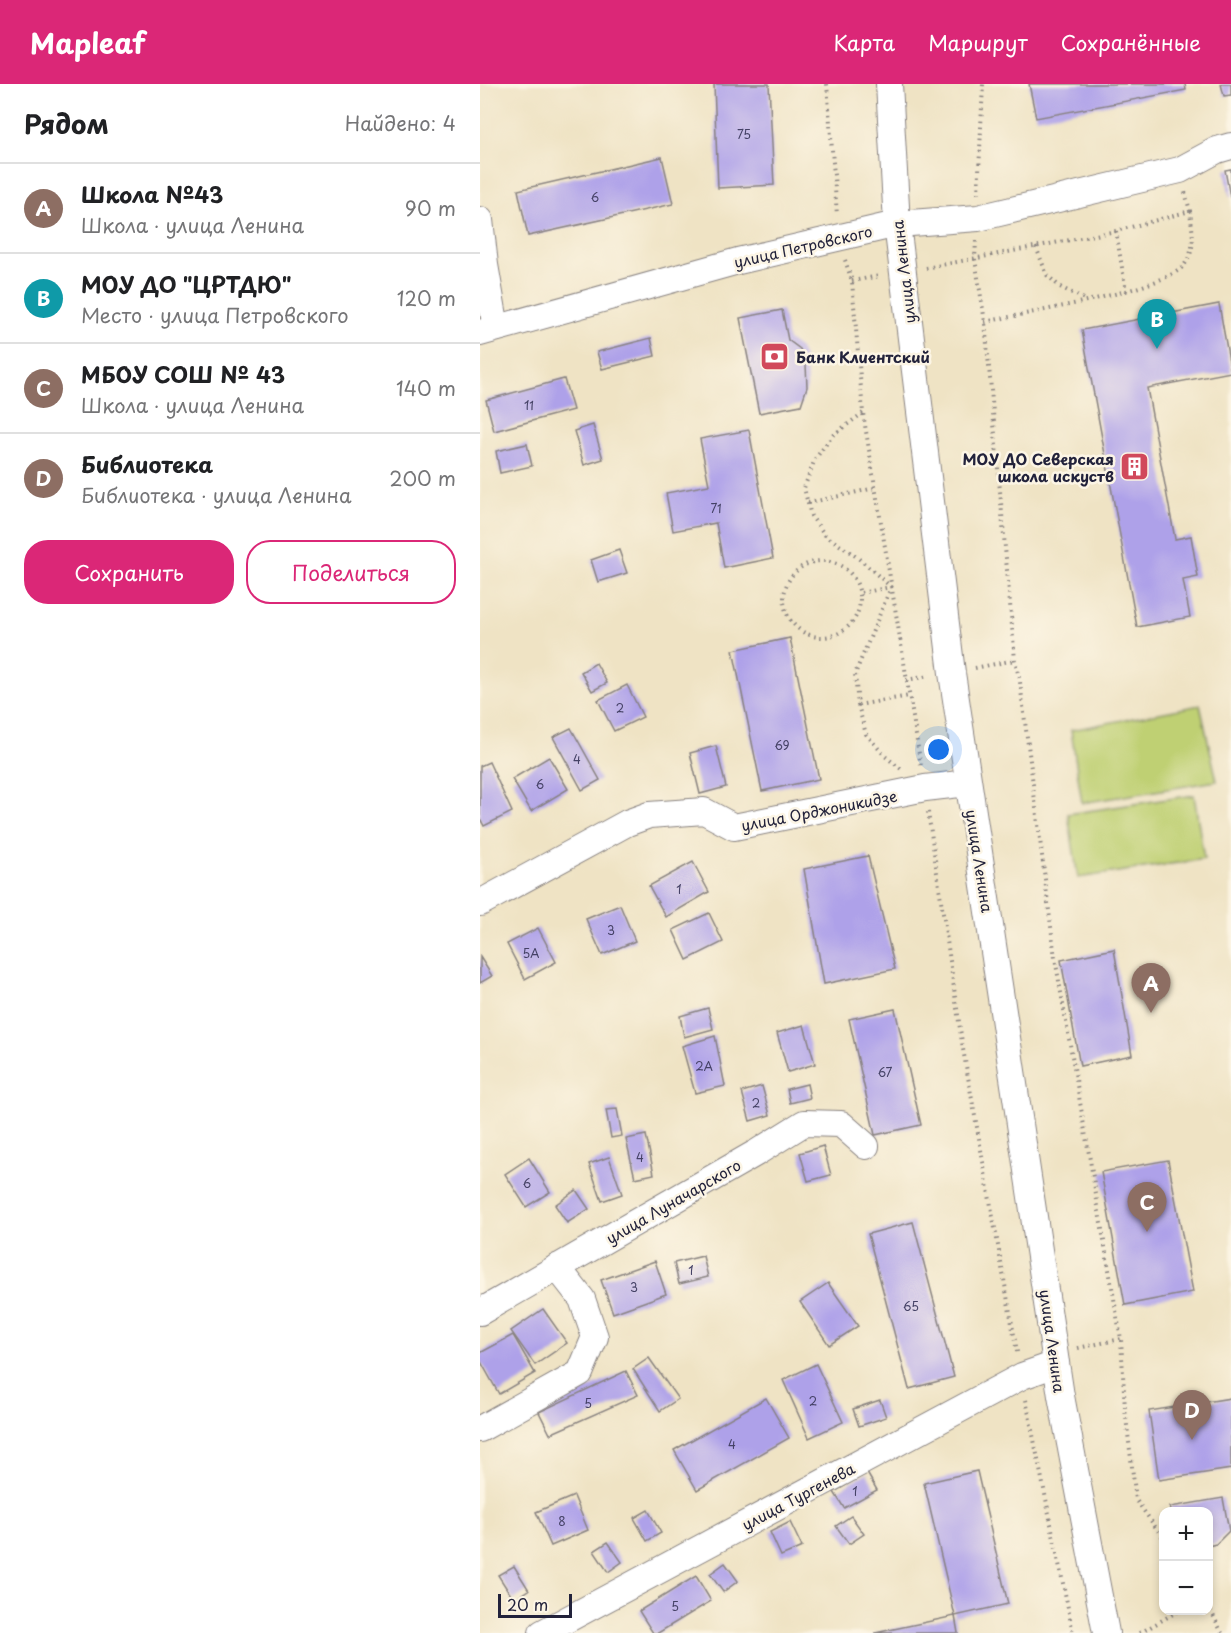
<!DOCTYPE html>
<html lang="ru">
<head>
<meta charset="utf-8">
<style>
	body { margin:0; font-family:"Playpen Sans",sans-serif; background:#f6f6f6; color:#202124 }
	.controls { position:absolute; right:18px; bottom:18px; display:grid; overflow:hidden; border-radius:12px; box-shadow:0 3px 9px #0003 }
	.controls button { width:54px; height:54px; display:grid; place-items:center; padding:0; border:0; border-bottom:2px solid #e0e0e0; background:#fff; color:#202124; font:30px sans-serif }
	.scale { position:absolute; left:18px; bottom:15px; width:74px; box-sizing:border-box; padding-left:6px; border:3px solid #22223b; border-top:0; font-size:16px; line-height:21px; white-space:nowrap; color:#22223b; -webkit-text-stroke:4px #fcf5e5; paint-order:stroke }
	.you { position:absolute; left:459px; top:666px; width:21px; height:21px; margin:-15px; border:4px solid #fff; border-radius:50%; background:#1a73e8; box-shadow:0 0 0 9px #1a73e833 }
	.badge { display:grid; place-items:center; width:39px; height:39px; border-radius:50%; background:#db2777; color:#fff; font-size:20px; font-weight:700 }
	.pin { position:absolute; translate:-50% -50px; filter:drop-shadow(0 2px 3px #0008) }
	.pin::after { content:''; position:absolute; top:32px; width:21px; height:18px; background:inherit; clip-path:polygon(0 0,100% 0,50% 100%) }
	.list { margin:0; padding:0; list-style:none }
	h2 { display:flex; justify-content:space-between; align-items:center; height:78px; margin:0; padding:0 24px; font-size:26px }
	h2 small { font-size:20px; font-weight:400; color:#757577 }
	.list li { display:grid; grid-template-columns:39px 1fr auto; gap:18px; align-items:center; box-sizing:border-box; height:90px; padding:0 24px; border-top:2px solid #e0e0e0 }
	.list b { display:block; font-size:22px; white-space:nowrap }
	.list p { margin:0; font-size:20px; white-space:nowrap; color:#757577 }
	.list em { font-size:20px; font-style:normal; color:#757577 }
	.actions { display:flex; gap:12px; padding:18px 24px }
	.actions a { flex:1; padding:14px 0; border:2px solid #db2777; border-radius:24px; text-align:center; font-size:21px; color:#db2777 }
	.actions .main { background:#db2777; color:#fff }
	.map { position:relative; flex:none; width:751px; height:1549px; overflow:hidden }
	header { display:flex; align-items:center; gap:36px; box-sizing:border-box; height:84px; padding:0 30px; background:#db2777; color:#fff }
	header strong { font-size:28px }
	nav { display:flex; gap:33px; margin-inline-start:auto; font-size:21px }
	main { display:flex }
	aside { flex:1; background:#fff }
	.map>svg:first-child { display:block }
	.green { fill:#bfd073; stroke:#707957; stroke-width:1.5 }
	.building { fill:#aea1e9 }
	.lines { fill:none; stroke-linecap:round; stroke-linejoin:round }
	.minor-casing { stroke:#888280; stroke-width:28 }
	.path { stroke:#888280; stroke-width:4; stroke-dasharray:1.5 4.5; stroke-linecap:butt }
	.minor { stroke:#fff; stroke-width:26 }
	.labels { text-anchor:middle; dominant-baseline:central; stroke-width:5; stroke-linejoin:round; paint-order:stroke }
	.number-label { font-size:12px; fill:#454266 }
	.street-label { font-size:15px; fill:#22223b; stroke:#fcf5e5 }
	.poi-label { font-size:15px; font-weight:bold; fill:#22223b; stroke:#fcf5e5; text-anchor:start }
</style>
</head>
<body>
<header>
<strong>Mapleaf</strong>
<nav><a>Карта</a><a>Маршрут</a><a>Сохранённые</a></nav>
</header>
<main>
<aside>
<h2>Рядом<small>Найдено: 4</small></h2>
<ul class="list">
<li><span class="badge" style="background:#8d6e63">A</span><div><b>Школа №43</b><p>Школа · улица Ленина</p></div><em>90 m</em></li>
<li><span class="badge" style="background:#0f9aa8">B</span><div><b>МОУ ДО &quot;ЦРТДЮ&quot;</b><p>Место · улица Петровского</p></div><em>120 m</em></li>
<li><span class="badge" style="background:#8d6e63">C</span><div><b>МБОУ СОШ № 43</b><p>Школа · улица Ленина</p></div><em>140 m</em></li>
<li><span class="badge" style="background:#8d6e63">D</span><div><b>Библиотека</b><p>Библиотека · улица Ленина</p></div><em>200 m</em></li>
</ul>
<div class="actions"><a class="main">Сохранить</a><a>Поделиться</a></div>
</aside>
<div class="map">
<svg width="751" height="1549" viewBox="0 0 751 1549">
	<rect width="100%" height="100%" fill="#fcf5e5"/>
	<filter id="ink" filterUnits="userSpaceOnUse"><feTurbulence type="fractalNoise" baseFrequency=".0167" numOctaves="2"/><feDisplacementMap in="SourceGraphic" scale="12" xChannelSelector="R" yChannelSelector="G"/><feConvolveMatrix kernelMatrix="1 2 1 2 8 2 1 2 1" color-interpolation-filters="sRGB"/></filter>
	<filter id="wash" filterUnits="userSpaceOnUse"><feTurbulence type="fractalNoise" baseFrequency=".008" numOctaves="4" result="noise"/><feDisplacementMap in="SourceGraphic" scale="24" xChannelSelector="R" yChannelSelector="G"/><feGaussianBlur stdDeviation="1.35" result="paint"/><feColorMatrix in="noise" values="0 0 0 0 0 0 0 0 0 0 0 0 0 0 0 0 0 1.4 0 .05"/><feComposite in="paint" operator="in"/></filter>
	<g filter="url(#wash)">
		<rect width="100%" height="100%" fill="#efe3c4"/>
		<g class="green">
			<path d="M720 621 737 697 602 719 591 646Z"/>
			<path d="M714 711 724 775 598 794 588 730Z"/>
		</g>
		<g id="blocks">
			<g class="building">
				<path d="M234 0H289L294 101 238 104Z"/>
				<path d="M549 0H705L706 6 556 34Z"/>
				<path d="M741 0H751V11L744 12Z"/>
				<path d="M182 73 193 120 48 152 38 106Z"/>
				<path d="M751 85V113H750L745 86Z"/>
				<path d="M739 220 751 288 667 304 695 455 711 452 718 493 703 496 710 533 657 543 602 246Z"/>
				<path d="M302 226 308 256 320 265 326 280 327 303 321 321 279 329 260 234Z"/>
				<path d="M171 254 175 272 122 285 117 268Z"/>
				<path d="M84 295 93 326 14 347 6 316Z"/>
				<path d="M113 341 123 375 104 381 94 347Z"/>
				<path d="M269 346 293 474 244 484 236 439 193 447 186 409 229 401 220 355Z"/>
				<path d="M47 360 52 382 20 389 16 367Z"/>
				<path d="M139 466 147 489 118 498 111 476Z"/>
				<path d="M310 554 339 695 282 707 253 566Z"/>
				<path d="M116 579 127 599 112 607 101 588Z"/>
				<path d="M147 601 163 633 134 647 118 616Z"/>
				<path d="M91 644 120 696 102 706 73 653Z"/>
				<path d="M236 662 246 703 220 710 210 669Z"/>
				<path d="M69 673 88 705 51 727 32 695Z"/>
				<path d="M9 678 32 728 4 742 0 734V682Z"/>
				<path d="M388 772 415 885 344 900 324 785Z"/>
				<path d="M213 778 229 808 186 833 169 802Z"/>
				<path d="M140 821 155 857 122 871 106 835Z"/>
				<path d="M229 829 243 858 207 876 193 846Z"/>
				<path d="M58 844 76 878 45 895 27 860Z"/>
				<path d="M634 865 652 971 600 982 581 876Z"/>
				<path d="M0 873 12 892 0 899Z"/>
				<path d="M228 924 233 945 204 953 200 932Z"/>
				<path d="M415 925 441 1041 395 1051 369 935Z"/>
				<path d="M324 941 335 980 308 988 297 949Z"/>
				<path d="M235 952 245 1002 215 1009 202 962Z"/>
				<path d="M327 1000 330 1014 310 1019 307 1005Z"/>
				<path d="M282 1002 290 1031 270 1037 262 1008Z"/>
				<path d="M137 1025 142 1052 131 1054 126 1026Z"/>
				<path d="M166 1051 174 1090 155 1094 146 1055Z"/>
				<path d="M343 1062 351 1091 328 1097 320 1069Z"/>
				<path d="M129 1073 142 1110 122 1117 109 1080Z"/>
				<path d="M49 1074 70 1108 46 1123 25 1090Z"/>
				<path d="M688 1076 713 1208 645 1221 621 1088Z"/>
				<path d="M96 1106 109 1125 87 1139 75 1121Z"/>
				<path d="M433 1138 474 1293 429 1305 388 1150Z"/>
				<path d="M223 1172 228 1193 199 1200 194 1179Z"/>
				<path d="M175 1177 186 1210 133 1229 121 1196Z"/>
				<path d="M348 1199 378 1242 349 1261 320 1218Z"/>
				<path d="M63 1225 87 1259 55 1281 31 1247Z"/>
				<path d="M33 1251 55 1289 19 1310 0 1276V1269Z"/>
				<path d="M169 1274 198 1315 180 1327 153 1285Z"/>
				<path d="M336 1280 363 1338 329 1354 303 1296Z"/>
				<path d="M146 1287 158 1311 70 1350 59 1328Z"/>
				<path d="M286 1314 309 1354 217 1406 194 1366Z"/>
				<path d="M751 1314V1385L679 1396 669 1327Z"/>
				<path d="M400 1316 406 1333 379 1342 373 1325Z"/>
				<path d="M497 1387 528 1520 475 1532 478 1549H395L475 1532 444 1399Z"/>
				<path d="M387 1389 397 1406 364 1424 354 1408Z"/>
				<path d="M94 1412 108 1446 71 1462 56 1428Z"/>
				<path d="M743 1414 749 1447 736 1460 728 1462V1428H691L690 1423Z"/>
				<path d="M168 1426 181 1449 167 1457 154 1434Z"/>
				<path d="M371 1432 384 1450 369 1460 356 1442Z"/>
				<path d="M310 1438 322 1463 301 1472 290 1448Z"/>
				<path d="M128 1458 142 1478 128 1488 114 1467Z"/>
				<path d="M245 1479 258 1497 243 1508 230 1490Z"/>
				<path d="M34 1482 49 1506 34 1516 18 1491Z"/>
				<path d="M216 1492 231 1517 178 1549H173L159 1527Z"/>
			</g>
		</g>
	</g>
	<g filter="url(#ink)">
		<use href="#blocks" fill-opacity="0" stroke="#888280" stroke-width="1.5"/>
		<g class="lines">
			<defs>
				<g id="minor">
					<path d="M409 0 417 140 472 589 581 1312 626 1549"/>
					<path d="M0 136 5 181 16 244"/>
					<path d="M0 249 258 177 417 140 498 134 700 86 737 66 751 62"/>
					<path d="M0 819 147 739 169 731 224 727 254 743 445 704 488 699"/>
					<path d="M0 1228 276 1069 324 1039 361 1040 386 1062"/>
					<path d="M0 1345 100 1289 115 1253 102 1215 77 1183"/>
					<path d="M62 1549 542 1292 576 1280"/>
				</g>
			</defs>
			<use href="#minor" class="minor-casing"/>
			<g class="path">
				<path d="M347 0 357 131"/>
				<path d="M498 110 503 0"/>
				<path d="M636 147 646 208"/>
				<path d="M496 157 495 175 505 238 535 576 540 598 575 874 641 1255 645 1325 656 1416 684 1455"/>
				<path d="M556 163 567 191 580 203 606 216"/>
				<path d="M365 176 372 197 383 329 441 682"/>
				<path d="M446 184 636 147 710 127 705 108"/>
				<path d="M372 197 400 192"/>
				<path d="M505 238C540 230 688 206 705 180 717 162 712 147 710 127"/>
				<path d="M383 329 353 351 335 375 324 404 331 432 345 451 377 473 411 503 375 590 378 621 386 650 405 672 421 685"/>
				<path d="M328 419 395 404"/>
				<circle cx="342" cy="515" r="38"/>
				<path d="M381 509 411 503"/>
				<path d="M495 584 535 576"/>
				<path d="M426 596 449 592"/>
				<path d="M378 621 429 612"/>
				<path d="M448 728 483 965 537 1268"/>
				<path d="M598 1264 641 1255"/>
				<path d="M546 1316 593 1549"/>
				<path d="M728 1521 742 1549"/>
				<path d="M660 1549 700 1526"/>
			</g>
			<use href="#minor" class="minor"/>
		</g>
	</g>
	<defs>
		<symbol id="bank-square" viewBox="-11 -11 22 22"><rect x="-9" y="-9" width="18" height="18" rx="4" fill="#d1495b" stroke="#fcf5e5"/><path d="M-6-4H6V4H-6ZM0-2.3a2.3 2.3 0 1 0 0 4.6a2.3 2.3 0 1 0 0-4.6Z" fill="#fff"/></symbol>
		<symbol id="building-square" viewBox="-11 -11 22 22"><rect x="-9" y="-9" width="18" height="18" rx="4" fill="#d1495b" stroke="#fcf5e5"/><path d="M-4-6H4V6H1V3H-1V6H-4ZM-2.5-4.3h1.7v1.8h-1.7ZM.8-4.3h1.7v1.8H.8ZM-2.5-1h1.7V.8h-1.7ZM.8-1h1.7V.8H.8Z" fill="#fff"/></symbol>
	</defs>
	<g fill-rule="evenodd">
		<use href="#bank-square" x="278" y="256" width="33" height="33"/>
		<use href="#building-square" x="638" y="366" width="33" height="33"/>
	</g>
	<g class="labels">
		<g class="number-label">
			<text x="264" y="50">75</text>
			<text x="115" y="113">6</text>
			<text x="49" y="321">11</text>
			<text x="236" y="424">71</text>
			<text x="140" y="624">2</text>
			<text x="302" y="661">69</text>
			<text x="97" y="675">4</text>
			<text x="60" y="700">6</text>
			<text x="199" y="805">1</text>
			<text x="131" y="846">3</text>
			<text x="51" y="869">5А</text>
			<text x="224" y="982">2А</text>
			<text x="405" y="988">67</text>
			<text x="276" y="1019">2</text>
			<text x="160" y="1073">4</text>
			<text x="47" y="1099">6</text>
			<text x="211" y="1186">1</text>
			<text x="154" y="1203">3</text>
			<text x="431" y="1222">65</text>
			<text x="333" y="1317">2</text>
			<text x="108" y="1319">5</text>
			<text x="252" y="1360">4</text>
			<text x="375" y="1407">1</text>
			<text x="82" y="1437">8</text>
			<text x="195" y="1522">5</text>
		</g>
		<g class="street-label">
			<text transform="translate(323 162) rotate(-13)">улица Петровского</text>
			<text transform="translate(423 188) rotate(-97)">улица Ленина</text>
			<text transform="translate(339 726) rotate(-11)">улица Орджоникидзе</text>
			<text transform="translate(500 777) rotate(81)">улица Ленина</text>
			<text transform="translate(193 1117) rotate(-30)">улица Луначарского</text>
			<text transform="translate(573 1257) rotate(82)">улица Ленина</text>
			<text transform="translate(318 1412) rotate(-28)">улица Тургенева</text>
		</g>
		<g class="poi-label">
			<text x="316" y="272">Банк Клиентский</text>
			<text x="634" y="374" text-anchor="end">МОУ ДО Северская<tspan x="634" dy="17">школа искуств</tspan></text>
		</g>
	</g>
</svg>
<div class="controls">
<button>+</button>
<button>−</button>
</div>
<div class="scale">20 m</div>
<div class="you"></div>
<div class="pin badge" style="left:671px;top:929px;background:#8d6e63">A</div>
<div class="pin badge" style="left:677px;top:265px;background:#0f9aa8">B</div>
<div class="pin badge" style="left:667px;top:1148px;background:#8d6e63">C</div>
<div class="pin badge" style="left:712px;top:1356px;background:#8d6e63">D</div>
</div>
</main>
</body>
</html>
